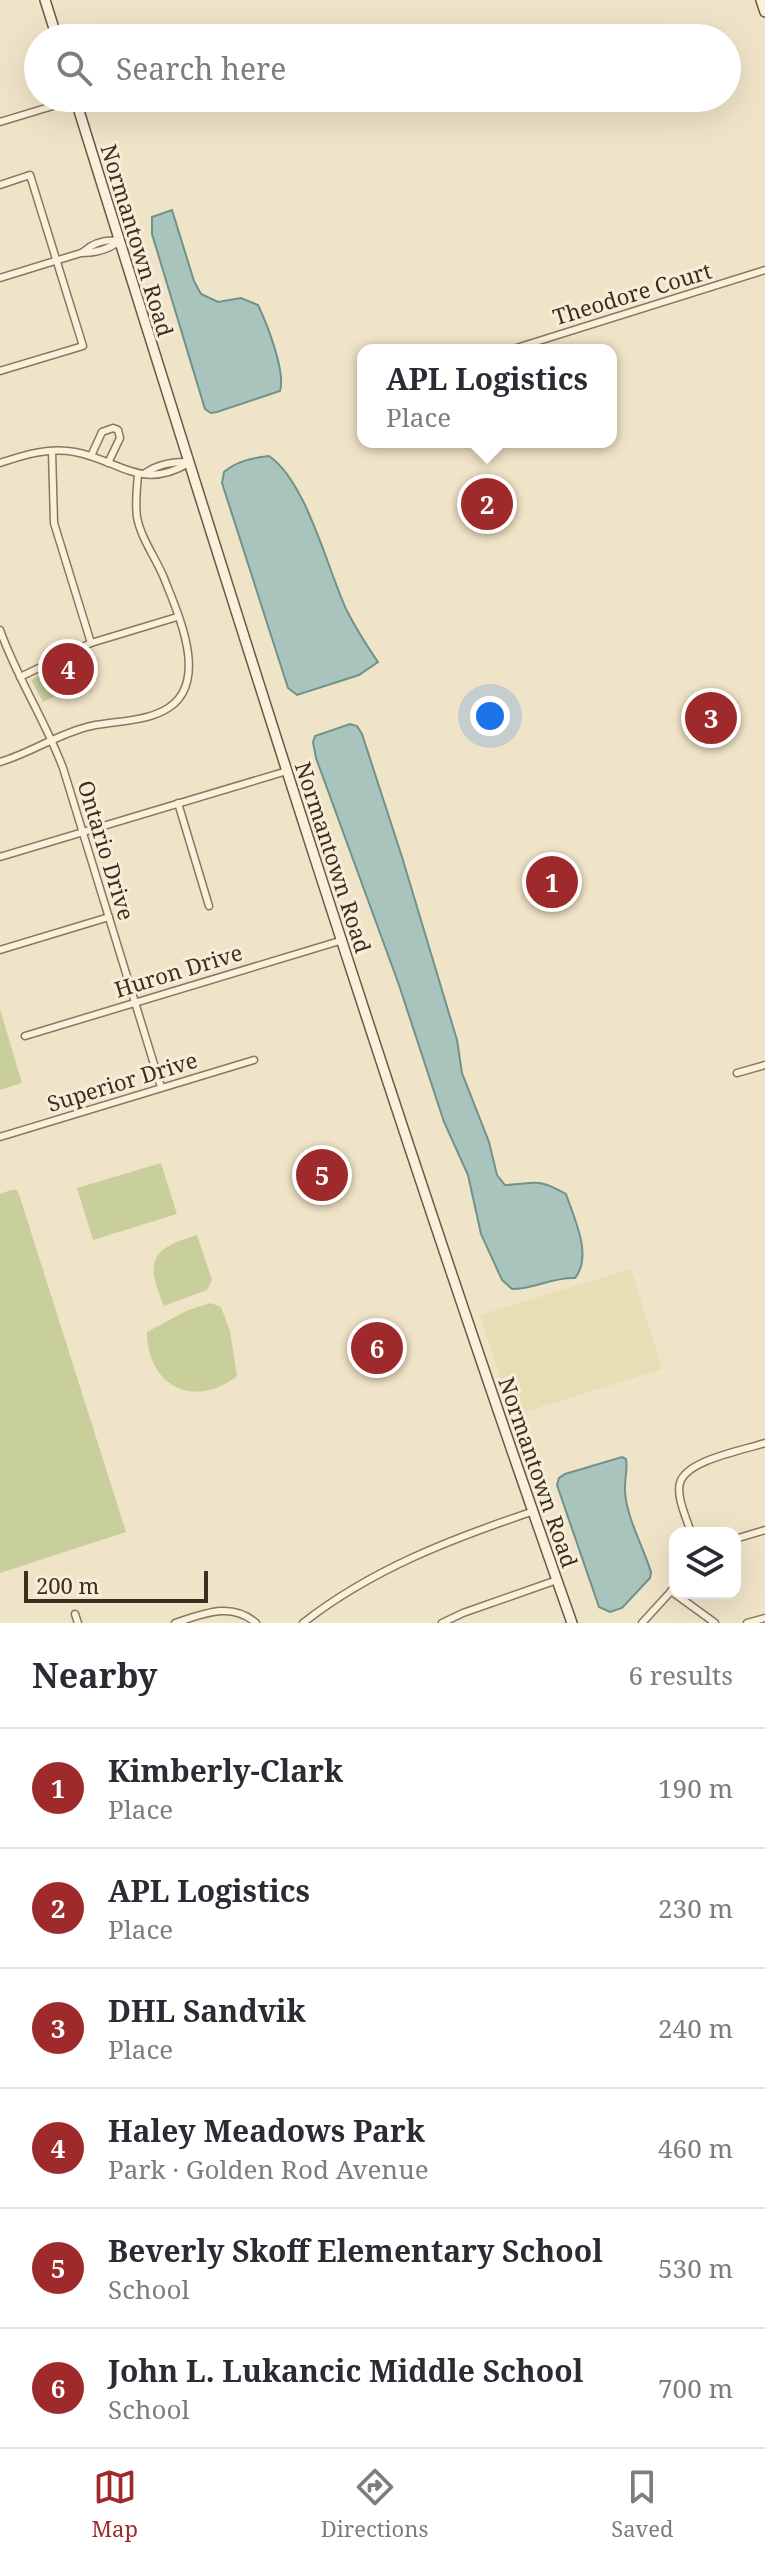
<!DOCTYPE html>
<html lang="en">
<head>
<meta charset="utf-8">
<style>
	body { margin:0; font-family:"Noto Serif",serif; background:#f2f2f3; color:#2b2b33 }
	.controls { position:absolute; right:24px; bottom:24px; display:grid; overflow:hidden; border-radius:16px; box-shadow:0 8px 32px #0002 }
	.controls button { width:72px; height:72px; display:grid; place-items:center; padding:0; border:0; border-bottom:2px solid #e1e1e2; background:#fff; color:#2b2b33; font:40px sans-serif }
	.scale { position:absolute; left:24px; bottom:20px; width:184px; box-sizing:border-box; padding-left:8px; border:4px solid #3d2e20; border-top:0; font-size:22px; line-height:28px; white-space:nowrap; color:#3d2e20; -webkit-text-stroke:6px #f7eed8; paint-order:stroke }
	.you { position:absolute; left:490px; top:716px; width:28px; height:28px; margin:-20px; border:6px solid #fff; border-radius:50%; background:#1a73e8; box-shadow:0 0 0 12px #1a73e833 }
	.badge { display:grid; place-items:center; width:52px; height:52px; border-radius:50%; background:#9e2a2b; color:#fff; font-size:26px; font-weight:700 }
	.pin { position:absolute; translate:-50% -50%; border:4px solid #fff; box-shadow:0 2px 8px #0006 }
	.popup { position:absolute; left:357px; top:344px; width:260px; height:104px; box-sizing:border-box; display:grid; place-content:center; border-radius:16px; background:#fff; filter:drop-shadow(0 2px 6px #0005); font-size:26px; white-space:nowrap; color:#7c7c81 }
	.popup b { font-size:30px; color:#2b2b33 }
	.popup::after { content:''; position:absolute; left:50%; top:100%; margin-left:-16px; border:16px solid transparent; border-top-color:#fff }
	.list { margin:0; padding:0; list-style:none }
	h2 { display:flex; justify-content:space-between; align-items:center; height:104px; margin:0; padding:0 32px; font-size:34px }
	h2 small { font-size:26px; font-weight:400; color:#7c7c81 }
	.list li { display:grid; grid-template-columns:52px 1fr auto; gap:24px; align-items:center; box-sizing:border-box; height:120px; padding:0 32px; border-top:2px solid #e1e1e2 }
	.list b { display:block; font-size:30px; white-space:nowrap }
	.list p { margin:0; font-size:26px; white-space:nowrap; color:#7c7c81 }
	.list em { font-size:26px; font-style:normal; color:#7c7c81 }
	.icon { flex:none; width:44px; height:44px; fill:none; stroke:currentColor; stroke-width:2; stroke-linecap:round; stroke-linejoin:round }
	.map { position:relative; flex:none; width:765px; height:1623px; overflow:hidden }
	.search { position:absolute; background:#fff; box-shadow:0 8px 32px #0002; left:24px; right:24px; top:24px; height:88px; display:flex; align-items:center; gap:20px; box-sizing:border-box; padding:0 28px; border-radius:44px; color:#7c7c81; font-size:30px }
	.sheet { height:824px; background:#fff }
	nav { display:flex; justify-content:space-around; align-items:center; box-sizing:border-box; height:112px; border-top:2px solid #e1e1e2; background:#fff; font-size:22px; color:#7c7c81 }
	nav a { display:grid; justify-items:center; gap:4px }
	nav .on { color:#9e2a2b }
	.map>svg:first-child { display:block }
	.farmland { fill:#e6deb5 }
	.green { fill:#c9cf9b }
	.water { fill:#a9c4bc; stroke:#6f938a; stroke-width:2 }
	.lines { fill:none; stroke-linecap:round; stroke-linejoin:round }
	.street-casing { stroke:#8d765c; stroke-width:9 }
	.secondary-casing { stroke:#6f573f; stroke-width:12 }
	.street { stroke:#faf1dc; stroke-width:6 }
	.secondary { stroke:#faf1dc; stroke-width:9 }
	.labels { text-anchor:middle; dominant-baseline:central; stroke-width:6; stroke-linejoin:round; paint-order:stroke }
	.street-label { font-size:22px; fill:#3d2e20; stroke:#f7eed8 }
</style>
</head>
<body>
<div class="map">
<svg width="765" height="1623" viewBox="0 0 765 1623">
	<rect width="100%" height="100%" fill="#f0e4c8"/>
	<path class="farmland" d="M631 1269 662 1369 512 1416 480 1315Z"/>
	<g class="green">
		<path d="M77 658 88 680 43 702 31 680Z"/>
		<path d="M0 1009 22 1083 0 1090Z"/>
		<path d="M161 1163 177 1214 93 1240 77 1188Z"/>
		<path d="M11 1190H17L19 1194 126 1532 0 1573V1194Z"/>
		<path d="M197 1235 212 1280 207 1290 164 1306C145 1261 150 1249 197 1235Z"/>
		<path d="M211 1303 221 1307 230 1331 237 1376C194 1410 147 1386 147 1332L188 1310Z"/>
	</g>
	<g class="water">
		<path d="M172 210 194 281 201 294 218 302 241 298 258 305C267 324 286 372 280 391L217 412 211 413 205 409 152 234V217Z"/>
		<path d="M269 456C306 481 327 567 346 609 355 627 367 646 378 662L359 675 297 695 288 688 222 483 224 472C237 461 252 458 269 456Z"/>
		<path d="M350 724 357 726 362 734 402 857 457 1040 462 1073 489 1142 497 1175 505 1185C536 1184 536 1177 566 1194 574 1218 593 1256 575 1278 553 1277 534 1289 512 1289L502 1280 481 1234 468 1175 444 1122 399 985 316 758 313 742 315 736Z"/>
		<path d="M622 1457 626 1459C628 1470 624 1481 625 1492 627 1519 643 1546 651 1572L650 1578 622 1608 610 1612 599 1607 557 1485 559 1478 565 1474Z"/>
	</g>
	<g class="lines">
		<defs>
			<g id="street">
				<path d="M0 122 76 99"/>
				<path d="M0 185 30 175 83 346 0 371"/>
				<path d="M83 252C94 242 105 239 120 241"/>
				<path d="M0 278 81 253C96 253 108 250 120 241"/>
				<path d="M510 350 765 270"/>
				<path d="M52 451 54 523 91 643"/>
				<path d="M91 456 102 432 113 428 118 430 120 438 108 463"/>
				<path d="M0 463C24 455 49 447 75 452 121 461 141 491 189 463"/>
				<path d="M144 474C157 464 171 462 186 462"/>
				<path d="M0 630C17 678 45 720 63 768L161 1087"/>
				<path d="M20 677 91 643 177 617"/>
				<path d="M0 762C31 753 59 733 91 726 115 721 141 722 163 711 212 687 179 616 164 578 156 558 141 539 137 517 135 503 137 488 138 474"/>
				<path d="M178 803 209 906"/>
				<path d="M0 857 287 771"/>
				<path d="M0 950 109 917"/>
				<path d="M25 1036 343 940"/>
				<path d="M737 1073 765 1065"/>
				<path d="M0 1137 254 1060"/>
				<path d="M691 1533C687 1519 676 1497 680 1483 686 1460 744 1450 765 1443"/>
				<path d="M735 1539 765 1530"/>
				<path d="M671 1591 715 1623"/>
				<path d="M75 1614 78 1623"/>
				<path d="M175 1623C203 1614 231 1601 256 1623"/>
				<path d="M303 1623C372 1569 451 1539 534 1511"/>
				<path d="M442 1623 463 1613 557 1580"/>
				<path d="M642 1623 675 1587"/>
				<path d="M747 1623 765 1618"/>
			</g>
			<g id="secondary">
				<path d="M45 0 57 38"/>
				<path d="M761 0 765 12"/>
				<path d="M75 98C234 608 394 1119 572 1623"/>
			</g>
		</defs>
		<use href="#street" class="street-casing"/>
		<use href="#secondary" class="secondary-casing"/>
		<use href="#street" class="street"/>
		<use href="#secondary" class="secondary"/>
	</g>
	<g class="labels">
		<g class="street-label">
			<text transform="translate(138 240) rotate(73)">Normantown Road</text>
			<text transform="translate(632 293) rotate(-17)">Theodore Court</text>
			<text transform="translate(107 850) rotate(73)">Ontario Drive</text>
			<text transform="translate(334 857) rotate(72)">Normantown Road</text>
			<text transform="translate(178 970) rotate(-17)">Huron Drive</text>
			<text transform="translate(122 1081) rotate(-17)">Superior Drive</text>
			<text transform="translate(539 1472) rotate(71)">Normantown Road</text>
		</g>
	</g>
</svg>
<div class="controls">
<button><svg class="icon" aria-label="layers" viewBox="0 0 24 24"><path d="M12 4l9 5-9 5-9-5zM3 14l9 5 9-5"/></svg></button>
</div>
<div class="scale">200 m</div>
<div class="you"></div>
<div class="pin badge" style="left:552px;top:882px">1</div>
<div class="pin badge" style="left:487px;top:504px">2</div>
<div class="popup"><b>APL Logistics</b>Place</div>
<div class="pin badge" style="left:711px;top:718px">3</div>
<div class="pin badge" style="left:68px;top:669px">4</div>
<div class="pin badge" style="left:322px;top:1175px">5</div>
<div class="pin badge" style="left:377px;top:1348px">6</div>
<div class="search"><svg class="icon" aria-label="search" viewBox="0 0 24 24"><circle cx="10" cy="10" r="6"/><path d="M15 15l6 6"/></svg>Search here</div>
</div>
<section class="sheet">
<h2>Nearby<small>6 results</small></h2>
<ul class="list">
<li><span class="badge">1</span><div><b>Kimberly-Clark</b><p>Place</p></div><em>190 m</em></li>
<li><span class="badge">2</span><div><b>APL Logistics</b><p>Place</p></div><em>230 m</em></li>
<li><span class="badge">3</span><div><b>DHL Sandvik</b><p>Place</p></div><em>240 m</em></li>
<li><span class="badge">4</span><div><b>Haley Meadows Park</b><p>Park · Golden Rod Avenue</p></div><em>460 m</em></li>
<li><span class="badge">5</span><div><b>Beverly Skoff Elementary School</b><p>School</p></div><em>530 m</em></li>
<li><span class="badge">6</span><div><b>John L. Lukancic Middle School</b><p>School</p></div><em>700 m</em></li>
</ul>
</section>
<nav>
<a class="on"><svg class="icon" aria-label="map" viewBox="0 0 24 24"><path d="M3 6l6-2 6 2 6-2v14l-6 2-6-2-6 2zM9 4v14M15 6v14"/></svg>Map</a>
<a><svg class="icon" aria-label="directions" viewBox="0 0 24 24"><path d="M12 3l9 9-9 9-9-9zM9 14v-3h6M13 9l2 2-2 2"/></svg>Directions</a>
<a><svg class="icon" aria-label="saved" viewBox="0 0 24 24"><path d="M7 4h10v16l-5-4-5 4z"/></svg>Saved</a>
</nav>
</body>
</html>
